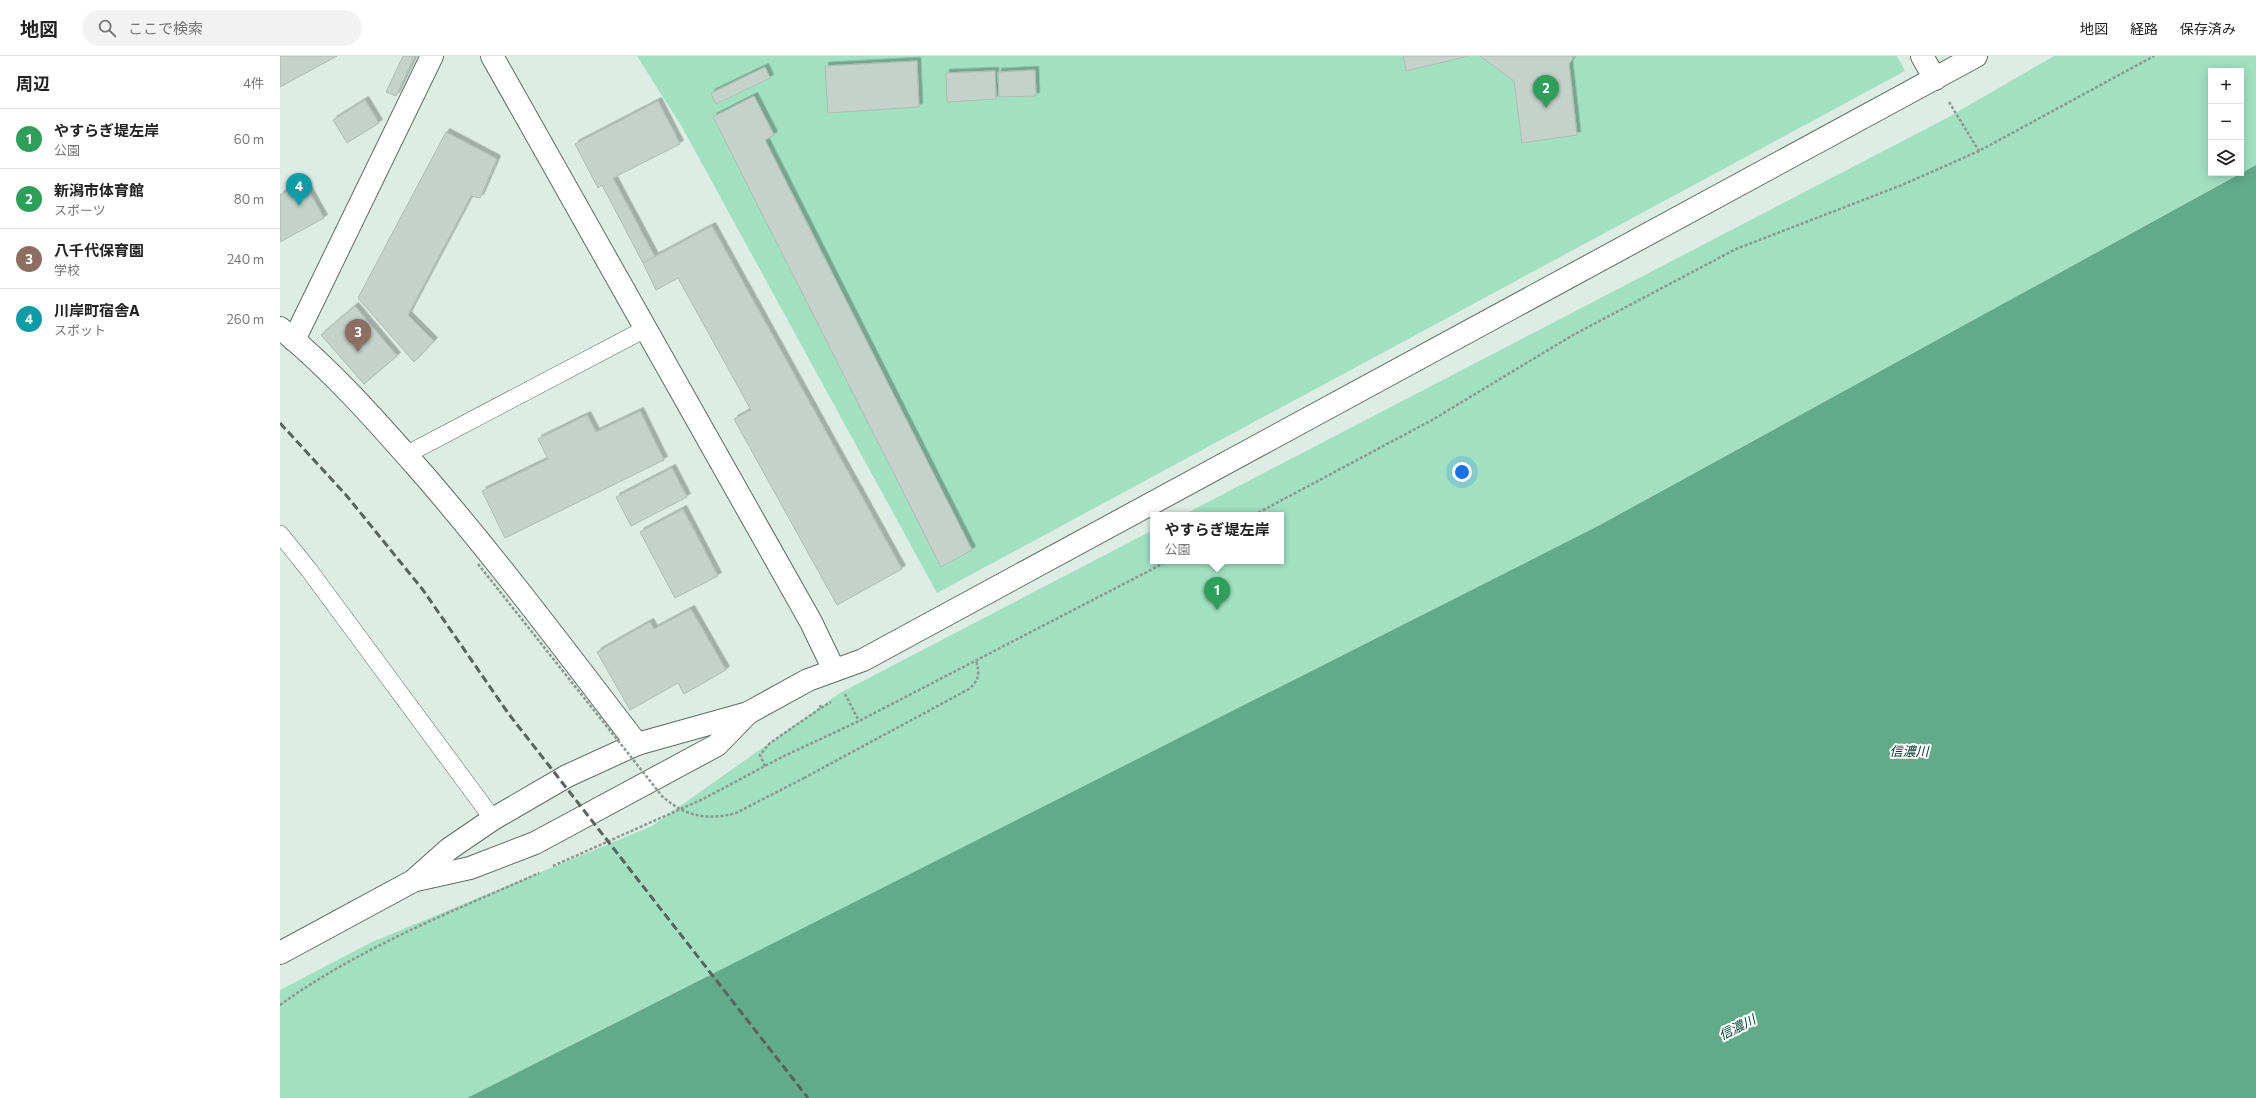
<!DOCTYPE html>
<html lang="ja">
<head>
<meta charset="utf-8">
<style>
	body { margin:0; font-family:Commissioner,"Noto Sans JP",sans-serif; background:#f2f2f2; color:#222 }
	.controls { position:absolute; right:12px; top:12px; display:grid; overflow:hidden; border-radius:0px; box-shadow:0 2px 10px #0003 }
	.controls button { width:36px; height:36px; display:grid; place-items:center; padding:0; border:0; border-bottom:1px solid #e0e0e0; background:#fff; color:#222; font:20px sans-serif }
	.you { position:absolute; left:1182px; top:416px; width:14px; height:14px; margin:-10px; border:3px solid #fff; border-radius:50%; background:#1a73e8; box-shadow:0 0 0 6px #1a73e833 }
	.badge { display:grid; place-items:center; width:26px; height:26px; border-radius:50%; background:#ea580c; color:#fff; font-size:13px; font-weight:700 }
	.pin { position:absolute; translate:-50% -33px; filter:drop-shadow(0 1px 2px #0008) }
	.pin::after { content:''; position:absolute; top:21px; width:14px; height:12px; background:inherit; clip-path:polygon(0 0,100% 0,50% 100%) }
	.popup { position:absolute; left:870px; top:456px; width:134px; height:52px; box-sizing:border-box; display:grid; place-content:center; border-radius:0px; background:#fff; filter:drop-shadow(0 1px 3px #0005); font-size:13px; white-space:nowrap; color:#767676 }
	.popup b { font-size:15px; color:#222 }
	.popup::after { content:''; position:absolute; left:50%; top:100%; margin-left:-8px; border:8px solid transparent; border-top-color:#fff }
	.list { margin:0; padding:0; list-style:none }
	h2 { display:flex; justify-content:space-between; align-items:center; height:52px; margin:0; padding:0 16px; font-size:17px }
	h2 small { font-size:13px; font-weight:400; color:#767676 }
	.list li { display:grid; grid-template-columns:26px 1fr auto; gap:12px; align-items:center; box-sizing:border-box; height:60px; padding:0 16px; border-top:1px solid #e0e0e0 }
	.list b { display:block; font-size:15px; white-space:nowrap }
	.list p { margin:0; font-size:13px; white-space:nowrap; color:#767676 }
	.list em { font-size:13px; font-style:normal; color:#767676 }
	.icon { flex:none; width:22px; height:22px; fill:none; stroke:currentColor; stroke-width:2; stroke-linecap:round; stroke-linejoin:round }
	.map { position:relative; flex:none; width:1976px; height:1042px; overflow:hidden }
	header { display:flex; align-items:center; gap:24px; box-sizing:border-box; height:56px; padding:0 20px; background:#fff; border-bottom:1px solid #e0e0e0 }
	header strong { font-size:19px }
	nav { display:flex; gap:22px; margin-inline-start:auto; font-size:14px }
	.search { width:280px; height:36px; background:#f2f2f2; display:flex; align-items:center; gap:10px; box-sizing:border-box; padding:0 14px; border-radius:22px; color:#767676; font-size:15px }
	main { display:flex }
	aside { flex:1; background:#fff }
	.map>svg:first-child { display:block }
	.green { fill:#a2e0c2 }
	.water { fill:#62aa89 }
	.building { fill:#c4d2cb; stroke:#adbcb4; filter:url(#shadow) }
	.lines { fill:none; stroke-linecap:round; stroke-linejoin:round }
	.lane-casing { stroke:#5f6d66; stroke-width:18 }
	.street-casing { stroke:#5f6d66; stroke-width:24 }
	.secondary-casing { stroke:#5f6d66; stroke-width:24 }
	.path { stroke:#8c9791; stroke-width:2.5; stroke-dasharray:3 2; stroke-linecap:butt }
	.lane { stroke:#fff; stroke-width:17 }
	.street { stroke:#fff; stroke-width:22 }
	.secondary { stroke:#fff; stroke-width:22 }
	.rail { stroke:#5a635e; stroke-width:3; stroke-dasharray:8 4; stroke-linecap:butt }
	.path-bridge { stroke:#8c9791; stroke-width:2.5; stroke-dasharray:3 2; stroke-linecap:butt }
	.labels { text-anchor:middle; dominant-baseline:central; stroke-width:4; stroke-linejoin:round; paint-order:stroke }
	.water-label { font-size:13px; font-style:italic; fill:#00402b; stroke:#fff }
</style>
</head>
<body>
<header>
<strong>地図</strong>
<div class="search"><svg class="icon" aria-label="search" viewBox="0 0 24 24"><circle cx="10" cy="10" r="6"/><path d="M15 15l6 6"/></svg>ここで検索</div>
<nav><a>地図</a><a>経路</a><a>保存済み</a></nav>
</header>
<main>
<aside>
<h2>周辺<small>4件</small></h2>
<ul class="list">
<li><span class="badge" style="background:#2e9e5b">1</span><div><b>やすらぎ堤左岸</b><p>公園</p></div><em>60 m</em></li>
<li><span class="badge" style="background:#2e9e5b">2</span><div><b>新潟市体育館</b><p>スポーツ</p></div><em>80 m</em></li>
<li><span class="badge" style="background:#8d6e63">3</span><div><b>八千代保育園</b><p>学校</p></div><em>240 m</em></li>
<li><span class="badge" style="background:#0f9aa8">4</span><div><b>川岸町宿舎A</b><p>スポット</p></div><em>260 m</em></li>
</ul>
</aside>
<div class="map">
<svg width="1976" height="1042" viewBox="0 0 1976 1042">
	<defs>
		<filter id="shadow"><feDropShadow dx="3.5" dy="-3.5" stdDeviation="0" flood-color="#0004"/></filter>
	</defs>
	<rect width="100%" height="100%" fill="#ddece4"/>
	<g class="green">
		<path d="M357 0H1617L1625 15 657 537 402 71Z"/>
		<path d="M1774 0H1976V109L1961 117V15H1931V117H1961L1318 470 187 1042H0V934L92 886 372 770 560 637 873 474V505H1001V459H903L1667 62Z"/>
	</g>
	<path class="water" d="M1976 109V1042H187L1318 470Z"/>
	<g class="building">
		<path d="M0 0H57L0 31Z"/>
		<path d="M123 0H135L116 40 106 36Z"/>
		<path d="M1123 0H1189L1126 15Z"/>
		<path d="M1200 0H1294L1289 8 1297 79 1242 87 1234 25Z"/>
		<path d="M637 5 639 51 548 57 545 10Z"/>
		<path d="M485 11 490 22 436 48 431 37Z"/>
		<path d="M755 14 756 40 719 41 718 16Z"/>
		<path d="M715 15 716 43 667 46 666 17Z"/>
		<path d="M474 40 494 79 485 84 692 494 661 511 433 61Z"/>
		<path d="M85 44 99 67 67 87 53 64Z"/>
		<path d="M378 45 400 88 333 122 375 201 363 207 322 129 318 132 295 88Z"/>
		<path d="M166 76 217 103 200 142 191 140 128 259 154 285 134 306 78 242Z"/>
		<path d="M24 126 44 162 0 186V139Z"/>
		<path d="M432 170 622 513 557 549 454 363 471 354 398 222 376 234 363 207Z"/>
		<path d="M75 250 117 300 84 328 41 279Z"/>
		<path d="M360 355 384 404 225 482 202 435 268 403 258 383 307 359 316 376Z"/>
		<path d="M392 412 407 441 351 470 336 441Z"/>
		<path d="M403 453 438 520 395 542 360 476Z"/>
		<path d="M411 553 446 614 404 638 398 627 350 654 317 596 370 566 374 573Z"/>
	</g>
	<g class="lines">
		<defs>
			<g id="lane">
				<path d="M135 394 367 272"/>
				<path d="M0 478 29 514 213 763"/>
			</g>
			<g id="street">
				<path d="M0 272C53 315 99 368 144 419 219 506 287 597 357 688"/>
				<path d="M14 284 152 0"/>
			</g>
			<g id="secondary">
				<path d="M212 0 531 566 554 614"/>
				<path d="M1642 0 1655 23"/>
				<path d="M136 824 190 812 255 787 437 689 468 657"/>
				<path d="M0 897 133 825 169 793 213 763 287 720 357 688 468 657 528 624 583 604 1696 0"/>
			</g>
		</defs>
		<use href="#lane" class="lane-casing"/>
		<use href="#street" class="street-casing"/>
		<use href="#secondary" class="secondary-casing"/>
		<g class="path">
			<path d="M1669 46 1699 95"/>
			<path d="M974 459 1152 364 1293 279 1456 193 1622 129 1699 95 1874 0"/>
			<path d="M565 638 579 665"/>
			<path d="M541 652 551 646"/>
			<path d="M485 710 480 699 490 687 541 652 540 649"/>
			<path d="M524 722 689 633C699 624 700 618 696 605"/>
			<path d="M273 810 423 743 502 701 579 665 888 505"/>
			<path d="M0 949C79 892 171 856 259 817"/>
		</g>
		<use href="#lane" class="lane"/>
		<use href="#street" class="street"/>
		<use href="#secondary" class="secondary"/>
		<path class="rail" d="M0 367 66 439 143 534 228 657 528 1042"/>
		<path class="path-bridge" d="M198 508 382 740C404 760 427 765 456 757L524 722"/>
	</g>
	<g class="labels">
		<g class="water-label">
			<text x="1629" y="695">信濃川</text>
			<text transform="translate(1457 971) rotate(-27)">信濃川</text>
		</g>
	</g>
</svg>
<div class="controls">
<button>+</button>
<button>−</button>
<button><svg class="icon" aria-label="layers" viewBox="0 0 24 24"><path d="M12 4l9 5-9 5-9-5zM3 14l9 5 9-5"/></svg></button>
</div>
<div class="you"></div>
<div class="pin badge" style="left:937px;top:554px;background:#2e9e5b">1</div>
<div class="popup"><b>やすらぎ堤左岸</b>公園</div>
<div class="pin badge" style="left:1266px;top:52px;background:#2e9e5b">2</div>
<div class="pin badge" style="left:78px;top:296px;background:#8d6e63">3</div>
<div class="pin badge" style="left:19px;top:150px;background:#0f9aa8">4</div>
</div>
</main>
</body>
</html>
